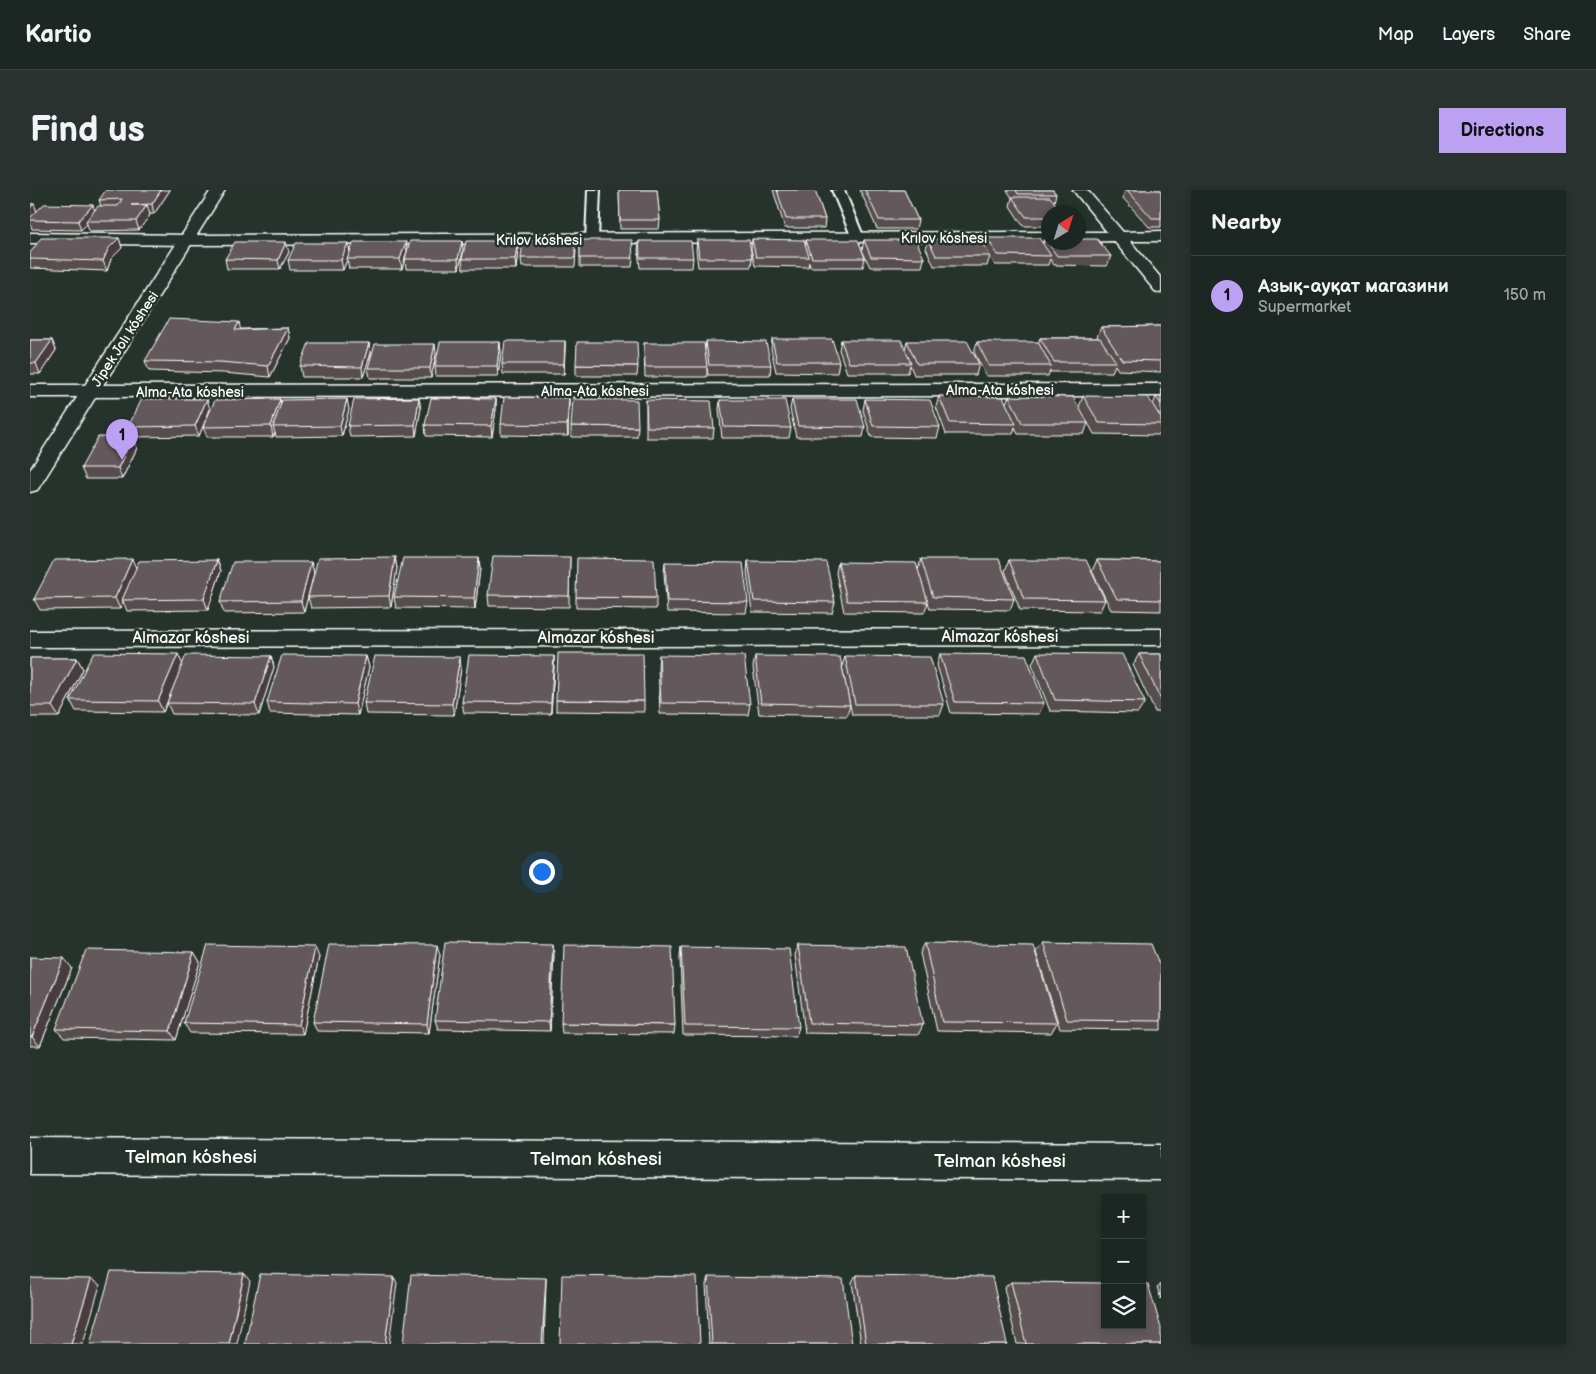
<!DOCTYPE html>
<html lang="en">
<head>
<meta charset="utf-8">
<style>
	body { margin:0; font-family:"Balsamiq Sans",sans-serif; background:#29322f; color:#f1f3f6 }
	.controls { position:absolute; right:15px; bottom:15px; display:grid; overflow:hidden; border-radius:0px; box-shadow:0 2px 8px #0003 }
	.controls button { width:45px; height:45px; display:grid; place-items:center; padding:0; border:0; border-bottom:1px solid #3a4340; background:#1c2622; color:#f1f3f6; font:25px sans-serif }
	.compass { position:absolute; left:1011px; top:15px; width:45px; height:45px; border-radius:50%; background:#1c2622; box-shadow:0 2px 8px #0003; rotate:38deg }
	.you { position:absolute; left:511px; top:681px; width:18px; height:18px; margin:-12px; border:4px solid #fff; border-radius:50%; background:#1a73e8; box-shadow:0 0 0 8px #1a73e833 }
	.badge { display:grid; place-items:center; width:32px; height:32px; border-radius:50%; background:#bca0f2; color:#111; font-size:16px; font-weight:700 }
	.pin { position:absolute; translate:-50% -41px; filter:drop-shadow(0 1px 2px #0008) }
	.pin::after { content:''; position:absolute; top:26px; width:18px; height:15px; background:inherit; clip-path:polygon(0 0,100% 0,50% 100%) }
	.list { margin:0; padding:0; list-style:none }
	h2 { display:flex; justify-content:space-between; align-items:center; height:65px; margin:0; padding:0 20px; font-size:21px }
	h2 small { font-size:16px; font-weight:400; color:#a0a5a5 }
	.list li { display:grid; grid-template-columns:32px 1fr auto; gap:15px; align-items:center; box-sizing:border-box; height:80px; padding:0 20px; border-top:1px solid #3a4340 }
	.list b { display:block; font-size:19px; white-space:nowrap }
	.list p { margin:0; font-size:16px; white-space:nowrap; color:#a0a5a5 }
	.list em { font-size:16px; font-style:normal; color:#a0a5a5 }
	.icon { flex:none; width:28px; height:28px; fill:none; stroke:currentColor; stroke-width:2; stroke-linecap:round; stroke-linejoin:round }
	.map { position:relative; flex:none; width:1131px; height:1154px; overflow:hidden; border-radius:0px }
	header { display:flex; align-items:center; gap:30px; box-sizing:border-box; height:70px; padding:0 25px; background:#1c2622; border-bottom:1px solid #3a4340 }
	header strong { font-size:24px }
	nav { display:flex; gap:28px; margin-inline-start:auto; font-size:18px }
	.intro { display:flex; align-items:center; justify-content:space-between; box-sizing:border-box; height:120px; padding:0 30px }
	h1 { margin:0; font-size:35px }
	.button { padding:12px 22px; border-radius:0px; background:#bca0f2; color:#111; font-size:18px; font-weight:700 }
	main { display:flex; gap:30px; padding:0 30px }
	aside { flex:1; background:#1c2622; border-radius:0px; box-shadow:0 2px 8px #0003 }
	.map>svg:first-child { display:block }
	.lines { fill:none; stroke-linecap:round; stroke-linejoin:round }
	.service-casing { stroke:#fff; stroke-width:4 }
	.minor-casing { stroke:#fff; stroke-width:3 }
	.tertiary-casing { stroke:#fff; stroke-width:3 }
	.service { fill:#26332d; fill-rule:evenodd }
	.minor { fill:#26332d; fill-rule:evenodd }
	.tertiary { fill:#26332d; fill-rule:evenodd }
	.wall { fill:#564d4f; stroke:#fff }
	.shaded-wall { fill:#463e40; stroke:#fff }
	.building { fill:#64595c; stroke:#fff }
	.labels { text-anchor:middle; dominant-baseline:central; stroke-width:5; stroke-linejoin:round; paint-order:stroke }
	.far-street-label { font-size:14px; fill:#fff; stroke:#26332d }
	.street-label { font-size:16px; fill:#fff; stroke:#26332d }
	.near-street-label { font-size:19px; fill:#fff; stroke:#26332d }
</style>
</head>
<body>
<header>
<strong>Kartio</strong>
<nav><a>Map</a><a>Layers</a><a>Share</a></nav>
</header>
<div class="intro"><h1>Find us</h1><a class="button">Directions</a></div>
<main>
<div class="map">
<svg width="1131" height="1154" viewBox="0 0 1131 1154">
	<rect width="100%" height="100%" fill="#26332d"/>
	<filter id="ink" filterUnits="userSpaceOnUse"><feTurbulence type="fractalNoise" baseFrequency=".02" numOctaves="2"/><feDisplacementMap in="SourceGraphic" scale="10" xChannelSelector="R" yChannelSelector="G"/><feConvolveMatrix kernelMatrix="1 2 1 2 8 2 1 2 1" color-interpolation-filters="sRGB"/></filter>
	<g filter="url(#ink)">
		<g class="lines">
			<defs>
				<g id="service">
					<path d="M558 0H570L568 50 562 54 556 50Z"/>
					<path d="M802 0H814L834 48 832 51 828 52 822 48Z"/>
				</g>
				<g id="minor">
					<path d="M1043 0H1057L1093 42 1131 41V51H1100L1131 88V103L1125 101 1084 51 1048 52V42H1077Z"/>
					<path d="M0 43 158 45 1018 42V51L158 55 0 53Z"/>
					<path d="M1131 194V206L0 207V195Z"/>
					<path d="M1131 439V455L0 457V441Z"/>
					<path d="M0 948 1131 954V990L0 984Z"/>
				</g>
				<path id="tertiary" d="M181 0H195L10 296 7 300 0 302V280Z"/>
			</defs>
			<use href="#service" class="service-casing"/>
			<use href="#minor" class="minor-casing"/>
			<use href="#tertiary" class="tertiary-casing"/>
			<use href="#service" class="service"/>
			<use href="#minor" class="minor"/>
			<use href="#tertiary" class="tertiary"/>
		</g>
		<g class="wall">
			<path d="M140 0 124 24H120V25L109 40 59 41 57 34 51 40 2 39 0 33V14H4L7 22 63 15 64 20 71 16 69 10Z"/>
			<path d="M589 0H627L630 30 629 39H590Z"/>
			<path d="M743 0H785L795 29 794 38H755Z"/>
			<path d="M830 0H874L888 30 886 39H847Z"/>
			<path d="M977 0H1023L1026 4 1024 12 1018 22V36H993L980 16 982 8Z"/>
			<path d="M1095 0H1131V37H1119L1093 8Z"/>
			<path d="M89 48 92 58 81 69 77 81 0 78V63Z"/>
			<path d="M957 48 1013 54 1015 49 1081 66 1077 76 1024 75 1020 69 1018 75H965L955 58Z"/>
			<path d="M722 49 776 55V50L835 68 833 77H780L779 72 778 77 725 76 721 59Z"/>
			<path d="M898 49 960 66 957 76H904L896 58Z"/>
			<path d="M550 50 603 68 602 77H550Z"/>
			<path d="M667 50 722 68 721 77H668L666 60Z"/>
			<path d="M834 50 894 68 892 77H840L832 60Z"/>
			<path d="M432 51 433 61 429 79H376L375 69Z"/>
			<path d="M488 51V61L486 79H433L432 69Z"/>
			<path d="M609 51 663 68 662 78H610L608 60Z"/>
			<path d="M376 52 377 61 372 79H319L317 69 313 80H260L258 70 318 53 320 62Z"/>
			<path d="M546 60 545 77H492L491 68Z"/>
			<path d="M259 62 250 79H197L195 69Z"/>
			<path d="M1131 136V182L1088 180 1085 175 1082 182H1020V180L1018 186H956L944 162 947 152 1008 154 1010 148H1068L1067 147 1071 137Z"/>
			<path d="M258 138 260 148 240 187 193 183 119 181 115 171 211 139Z"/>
			<path d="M742 149 809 172 807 183 746 182 741 159Z"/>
			<path d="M0 150H22L26 160 10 184H0Z"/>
			<path d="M811 150 875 159 877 151 949 174 946 185H884L880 175 878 183H817L809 160Z"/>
			<path d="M535 151 534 184H473L472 174Z"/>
			<path d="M676 151 741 175 740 185H678L677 178V187H615L614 163V153L675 160Z"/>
			<path d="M470 152 471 163 468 186H406L405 176Z"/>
			<path d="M339 153 341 163 333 187H272L270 176Z"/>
			<path d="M406 164 401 188H340L338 178Z"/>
			<path d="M546 175 608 176 607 186H546Z"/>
			<path d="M909 206 976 213 979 206 1049 217 1053 206 1123 215 1126 207H1131V243L1130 245 1064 244 1058 233 1054 244H988L985 237 983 244H916L906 217Z"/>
			<path d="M539 208 538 246 471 245V234Z"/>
			<path d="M250 209 251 214 319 219 312 246 246 247 245 243 243 247H177L173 237Z"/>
			<path d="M466 209V219L462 247 396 246 395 235Z"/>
			<path d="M762 209 835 237 833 247H766L760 219Z"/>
			<path d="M835 209 910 237 907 248 841 247 833 220Z"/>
			<path d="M616 210 684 238 683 248H616Z"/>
			<path d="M690 210 761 238 759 248H692L689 220Z"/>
			<path d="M391 218 386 246 320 247 318 236Z"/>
			<path d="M180 219 169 246 104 247 107 258 92 289H56L51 278 102 247 98 237Z"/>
			<path d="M541 236 608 237 607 247H541Z"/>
			<path d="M365 367 367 378 361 417 281 418 278 407Z"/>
			<path d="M540 367 539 417 459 416 458 405Z"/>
			<path d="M449 368 450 379 445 419 366 418 364 407Z"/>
			<path d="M891 369 984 409 980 420 900 419 898 412 894 423 814 422 806 383 808 372 888 380Z"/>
			<path d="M187 370 191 381 178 420 97 421 93 411 90 419 10 420 4 409 106 379Z"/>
			<path d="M979 370 1075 410 1070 421 990 420 975 381Z"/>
			<path d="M1067 370 1131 371V421L1081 420 1062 381Z"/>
			<path d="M718 371 805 412 802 423 722 422 717 382Z"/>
			<path d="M281 372 284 383 274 422 194 423 190 412Z"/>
			<path d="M635 372 718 412 716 423 637 422 634 383Z"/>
			<path d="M546 407 626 408V419L546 418Z"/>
			<path d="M1007 463 1115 512 1108 523 1020 521 1002 474Z"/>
			<path d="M910 464 1014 513 1009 524 921 523 907 475Z"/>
			<path d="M1109 464H1131V522H1125L1103 475Z"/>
			<path d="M629 465 720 514 718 525 630 524 628 476Z"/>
			<path d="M241 466 244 477 229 525 142 524 137 513 133 522 46 521 40 510 152 474Z"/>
			<path d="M336 466 339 477 328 525 240 523 237 512Z"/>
			<path d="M524 466V477L521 524 434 523 432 512Z"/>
			<path d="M725 466 820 515 817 526 729 524 723 477Z"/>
			<path d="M815 466 914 514 910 525H822L812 477Z"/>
			<path d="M0 468H47L53 479 29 527H0Z"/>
			<path d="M431 478 424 525 336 524 334 513Z"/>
			<path d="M526 510 614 511V522L526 521Z"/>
			<path d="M1013 752 1131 779V840L1030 839 1006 762Z"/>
			<path d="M895 753 1027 833 1021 843 907 841 890 763Z"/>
			<path d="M768 755 893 835 888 845 775 843 765 765Z"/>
			<path d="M651 757 769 837 766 846 653 845 650 767Z"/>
			<path d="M164 762 170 772 146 850 34 848 26 839Z"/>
			<path d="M524 764 520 841 408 839 405 830Z"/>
			<path d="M410 765 399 843 287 841 283 832Z"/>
			<path d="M0 767 42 778 10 856H0Z"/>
			<path d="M289 767 273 844 160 843 154 833Z"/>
			<path d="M531 833 645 835 644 844 532 843Z"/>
			<path d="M826 1085 977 1154H831L822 1092Z"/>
			<path d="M678 1087 822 1154H679L676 1094Z"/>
			<path d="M981 1092 1131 1154H987L974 1098Z"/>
			<path d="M1131 1094V1109L1127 1097Z"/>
		</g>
		<g class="shaded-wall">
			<path d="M131 0H140L124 24 122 14Z"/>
			<path d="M4 14 8 24 0 30V18Z"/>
			<path d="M63 15 66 24 56 31 57 34 51 40 48 31Z"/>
			<path d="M117 15 120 25 109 40 106 31Z"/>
			<path d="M89 48 92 58 81 69 77 81 73 71 78 59Z"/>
			<path d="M432 51 433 61 429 79 428 69Z"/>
			<path d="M488 51V61L486 79 485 69Z"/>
			<path d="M256 52 259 62 250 79 248 70Z"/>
			<path d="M376 52 377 61 372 79 370 69Z"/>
			<path d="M318 53 320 62 313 80 311 70Z"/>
			<path d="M209 132 211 142 205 140Z"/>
			<path d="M258 138 260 148 240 187 238 176Z"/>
			<path d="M22 150 26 160 10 184 6 173Z"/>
			<path d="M535 151V161L534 184V174Z"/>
			<path d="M470 152 471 163 468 186 467 176Z"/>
			<path d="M339 153 341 163 333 187 332 177Z"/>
			<path d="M405 154 406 164 401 188 400 178Z"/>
			<path d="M389 208 391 218 386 246 385 235Z"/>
			<path d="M539 208V218L538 246 537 235Z"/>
			<path d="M177 209 180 219 169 246 165 236Z"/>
			<path d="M250 209 252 219 243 237 245 243 243 247 241 236Z"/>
			<path d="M317 209 319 219 312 246 310 236Z"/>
			<path d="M466 209V219L462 247 461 236Z"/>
			<path d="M103 247 107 258 92 289 88 278Z"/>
			<path d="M365 367 367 378 361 417 359 406Z"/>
			<path d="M449 368 450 379 445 419 444 408Z"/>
			<path d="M102 369 107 380 92 410 93 411 90 419 85 408Z"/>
			<path d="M187 370 191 381 178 420 174 409Z"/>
			<path d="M281 372 284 383 274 422 271 411Z"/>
			<path d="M148 464 153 475 133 522 128 511Z"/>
			<path d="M241 466 244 477 229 525 225 514Z"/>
			<path d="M336 466 339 477 328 525 325 514Z"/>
			<path d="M524 466V477L521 524V513Z"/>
			<path d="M430 467 431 478 424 525 422 514Z"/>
			<path d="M47 468 53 479 29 527 22 516Z"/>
			<path d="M523 754 524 764 520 841 519 832Z"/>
			<path d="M407 755 410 765 399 843 397 834Z"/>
			<path d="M285 757 289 767 273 844 269 835Z"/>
			<path d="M164 762 170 772 146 850 140 841Z"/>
			<path d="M34 768 42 778 10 856 2 847Z"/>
			<path d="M214 1084 220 1091 207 1154H199Z"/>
			<path d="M364 1087 367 1093 359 1154H355Z"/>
			<path d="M516 1088V1094L514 1154H512Z"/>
			<path d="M61 1089 70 1095 53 1154H41Z"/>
		</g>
		<g class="building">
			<path d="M76 0H131L122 14 101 15H117L106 31H56L68 16H88L92 9 69 10Z"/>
			<path d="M589 0H627L630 30H590Z"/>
			<path d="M747 0H785L795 29H756Z"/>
			<path d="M835 0H874L888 30H849Z"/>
			<path d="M986 0H1023L1026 4H988Z"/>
			<path d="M1097 0H1131V28H1122Z"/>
			<path d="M982 7H1020L1032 22H1018V27H996Z"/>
			<path d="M0 14H4L0 18Z"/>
			<path d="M14 14 63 15 48 31 0 30V28Z"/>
			<path d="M11 48H89L78 59 73 71 0 69V63Z"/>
			<path d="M957 48H1009L1021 66 968 65Z"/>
			<path d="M722 49 774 50 779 67H726Z"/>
			<path d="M898 49H950L960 66H906Z"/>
			<path d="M1015 49H1018V52H1048V49H1067L1081 66H1027Z"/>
			<path d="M493 50H545V68H491Z"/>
			<path d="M550 50H602L603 68H550Z"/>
			<path d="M667 50H719L722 68H669Z"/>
			<path d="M776 50H828L835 68H782Z"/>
			<path d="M834 50H886L894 68 841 67Z"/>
			<path d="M380 51H432L428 69H375Z"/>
			<path d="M436 51H488L485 69H432Z"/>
			<path d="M609 51H661L663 68H610Z"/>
			<path d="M205 52H256L248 70 195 69Z"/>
			<path d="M324 52H376L370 69H317Z"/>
			<path d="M266 53H318L311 70H258Z"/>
			<path d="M139 129 209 132 205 140 258 138 238 176 190 172 115 171Z"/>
			<path d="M1131 136V171L1092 170 1071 137Z"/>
			<path d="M1010 148H1070L1086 172H1024Z"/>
			<path d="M742 149H802L809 172H747Z"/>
			<path d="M0 150H22L6 173H0Z"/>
			<path d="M811 150H871L881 173H819Z"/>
			<path d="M475 151H535L534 174H472Z"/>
			<path d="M676 151 736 152 741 175H679Z"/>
			<path d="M877 151H937L949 174H887Z"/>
			<path d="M410 152H470L467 176H405Z"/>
			<path d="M547 152H607L608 176 546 175Z"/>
			<path d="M947 152H1008L1021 176H959Z"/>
			<path d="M279 153H339L332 177 270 176Z"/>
			<path d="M614 153H674L677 177H615Z"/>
			<path d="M345 154H405L400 178H338Z"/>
			<path d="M909 206 973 207 986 234 920 233Z"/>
			<path d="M979 206 1043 207 1058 233H992Z"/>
			<path d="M1053 206 1118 207 1131 228V234L1069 233Z"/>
			<path d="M474 207 539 208 537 235 471 234Z"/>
			<path d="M1126 207H1131V214Z"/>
			<path d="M389 208 385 235 318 236 324 209Z"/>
			<path d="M401 208 466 209 461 236 395 235Z"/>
			<path d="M112 209H177L165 236 98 237Z"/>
			<path d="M250 209 241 236 173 237 185 210Z"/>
			<path d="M317 209 310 236 243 237 252 210Z"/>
			<path d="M543 209 607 210 608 237 541 236Z"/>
			<path d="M762 209H827L835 237 768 236Z"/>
			<path d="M835 209 900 210 910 237 843 236Z"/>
			<path d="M616 210 681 211 684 238 617 237Z"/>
			<path d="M690 210H755L761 238 694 237Z"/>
			<path d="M68 247H103L88 278H51Z"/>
			<path d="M463 366 540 367 539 406 458 405Z"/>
			<path d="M365 367 359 406 278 407 288 368Z"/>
			<path d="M373 368H449L444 408 364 407Z"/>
			<path d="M547 368 624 369 626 408 546 407Z"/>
			<path d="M102 369 85 408 4 409 24 370Z"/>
			<path d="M891 369H969L984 409 903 407Z"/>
			<path d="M187 370 174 409 92 410 109 371Z"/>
			<path d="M979 370H1056L1075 410 994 409Z"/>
			<path d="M1067 370 1131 371V410L1087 409Z"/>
			<path d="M718 371 796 372 805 412 724 411Z"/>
			<path d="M203 372H281L271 411 190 412Z"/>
			<path d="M635 372 713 373 718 412 637 411Z"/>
			<path d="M808 372 886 373 898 412 817 411Z"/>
			<path d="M63 463 148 464 128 511 40 510Z"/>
			<path d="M528 463H613L614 511 526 510Z"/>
			<path d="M1007 463 1092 464 1115 512 1025 510Z"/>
			<path d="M910 464 996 465 1014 513 925 512Z"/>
			<path d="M1109 464H1131V510Z"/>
			<path d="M156 465 241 466 225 514 137 513Z"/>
			<path d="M252 465 336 466 325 514 237 512Z"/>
			<path d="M439 465 524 466 521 513 432 512Z"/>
			<path d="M629 465 714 466 720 514 631 513Z"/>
			<path d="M345 466 430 467 422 514 334 513Z"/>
			<path d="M725 466 810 467 820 515 731 513Z"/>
			<path d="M815 466 900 467 914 514H825Z"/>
			<path d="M0 468H47L22 516H0Z"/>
			<path d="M415 752 523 754 519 832 405 830Z"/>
			<path d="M1013 752 1121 754 1131 779V831L1037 830Z"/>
			<path d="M895 753 1003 755 1027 833 912 832Z"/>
			<path d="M299 754 407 755 397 834 283 832Z"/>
			<path d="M178 755 285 757 269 835 154 833Z"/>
			<path d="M534 755 642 757 645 835 531 833Z"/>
			<path d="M768 755 876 757 893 835 779 833Z"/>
			<path d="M651 757 759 759 769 837 655 836Z"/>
			<path d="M56 760 164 762 140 841 26 839Z"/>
			<path d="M0 767 34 768 2 847H0Z"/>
			<path d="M81 1082 214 1084 199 1154H60Z"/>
			<path d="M230 1084 364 1087 355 1154H215Z"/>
			<path d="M381 1085 516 1088 512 1154H373Z"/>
			<path d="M532 1085 667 1087 670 1154H530Z"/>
			<path d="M826 1085 962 1087 977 1154H836Z"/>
			<path d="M678 1087 813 1089 822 1154H682Z"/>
			<path d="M0 1088 61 1089 41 1154H0Z"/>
			<path d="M981 1092 1075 1093V1135H1112V1094H1118L1131 1138V1154H996Z"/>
		</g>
	</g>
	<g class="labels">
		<g class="far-street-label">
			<text x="914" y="48">Krılov kóshesi</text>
			<text x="509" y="50">Krılov kóshesi</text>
			<text transform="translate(95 149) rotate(-57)">Jipek Jolı kóshesi</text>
			<text x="970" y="200">Alma-Ata kóshesi</text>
			<text x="565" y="201">Alma-Ata kóshesi</text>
			<text x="160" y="202">Alma-Ata kóshesi</text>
		</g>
		<g class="street-label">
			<text x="970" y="447">Almazar kóshesi</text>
			<text x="161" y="448">Almazar kóshesi</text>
			<text x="566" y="448">Almazar kóshesi</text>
		</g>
		<g class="near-street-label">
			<text x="161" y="967">Telman kóshesi</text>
			<text x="566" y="969">Telman kóshesi</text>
			<text x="970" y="971">Telman kóshesi</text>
		</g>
	</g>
</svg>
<div class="controls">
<button>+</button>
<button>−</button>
<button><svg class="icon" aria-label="layers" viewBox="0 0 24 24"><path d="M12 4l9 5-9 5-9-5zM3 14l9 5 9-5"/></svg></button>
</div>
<svg class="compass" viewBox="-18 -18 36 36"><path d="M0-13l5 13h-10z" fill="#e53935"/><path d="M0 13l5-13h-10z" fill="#a0a5a5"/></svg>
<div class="you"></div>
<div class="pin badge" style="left:92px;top:270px">1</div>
</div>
<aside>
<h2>Nearby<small></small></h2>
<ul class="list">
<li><span class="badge">1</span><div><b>Азық-ауқат магазини</b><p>Supermarket</p></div><em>150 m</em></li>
</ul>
</aside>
</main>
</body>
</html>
